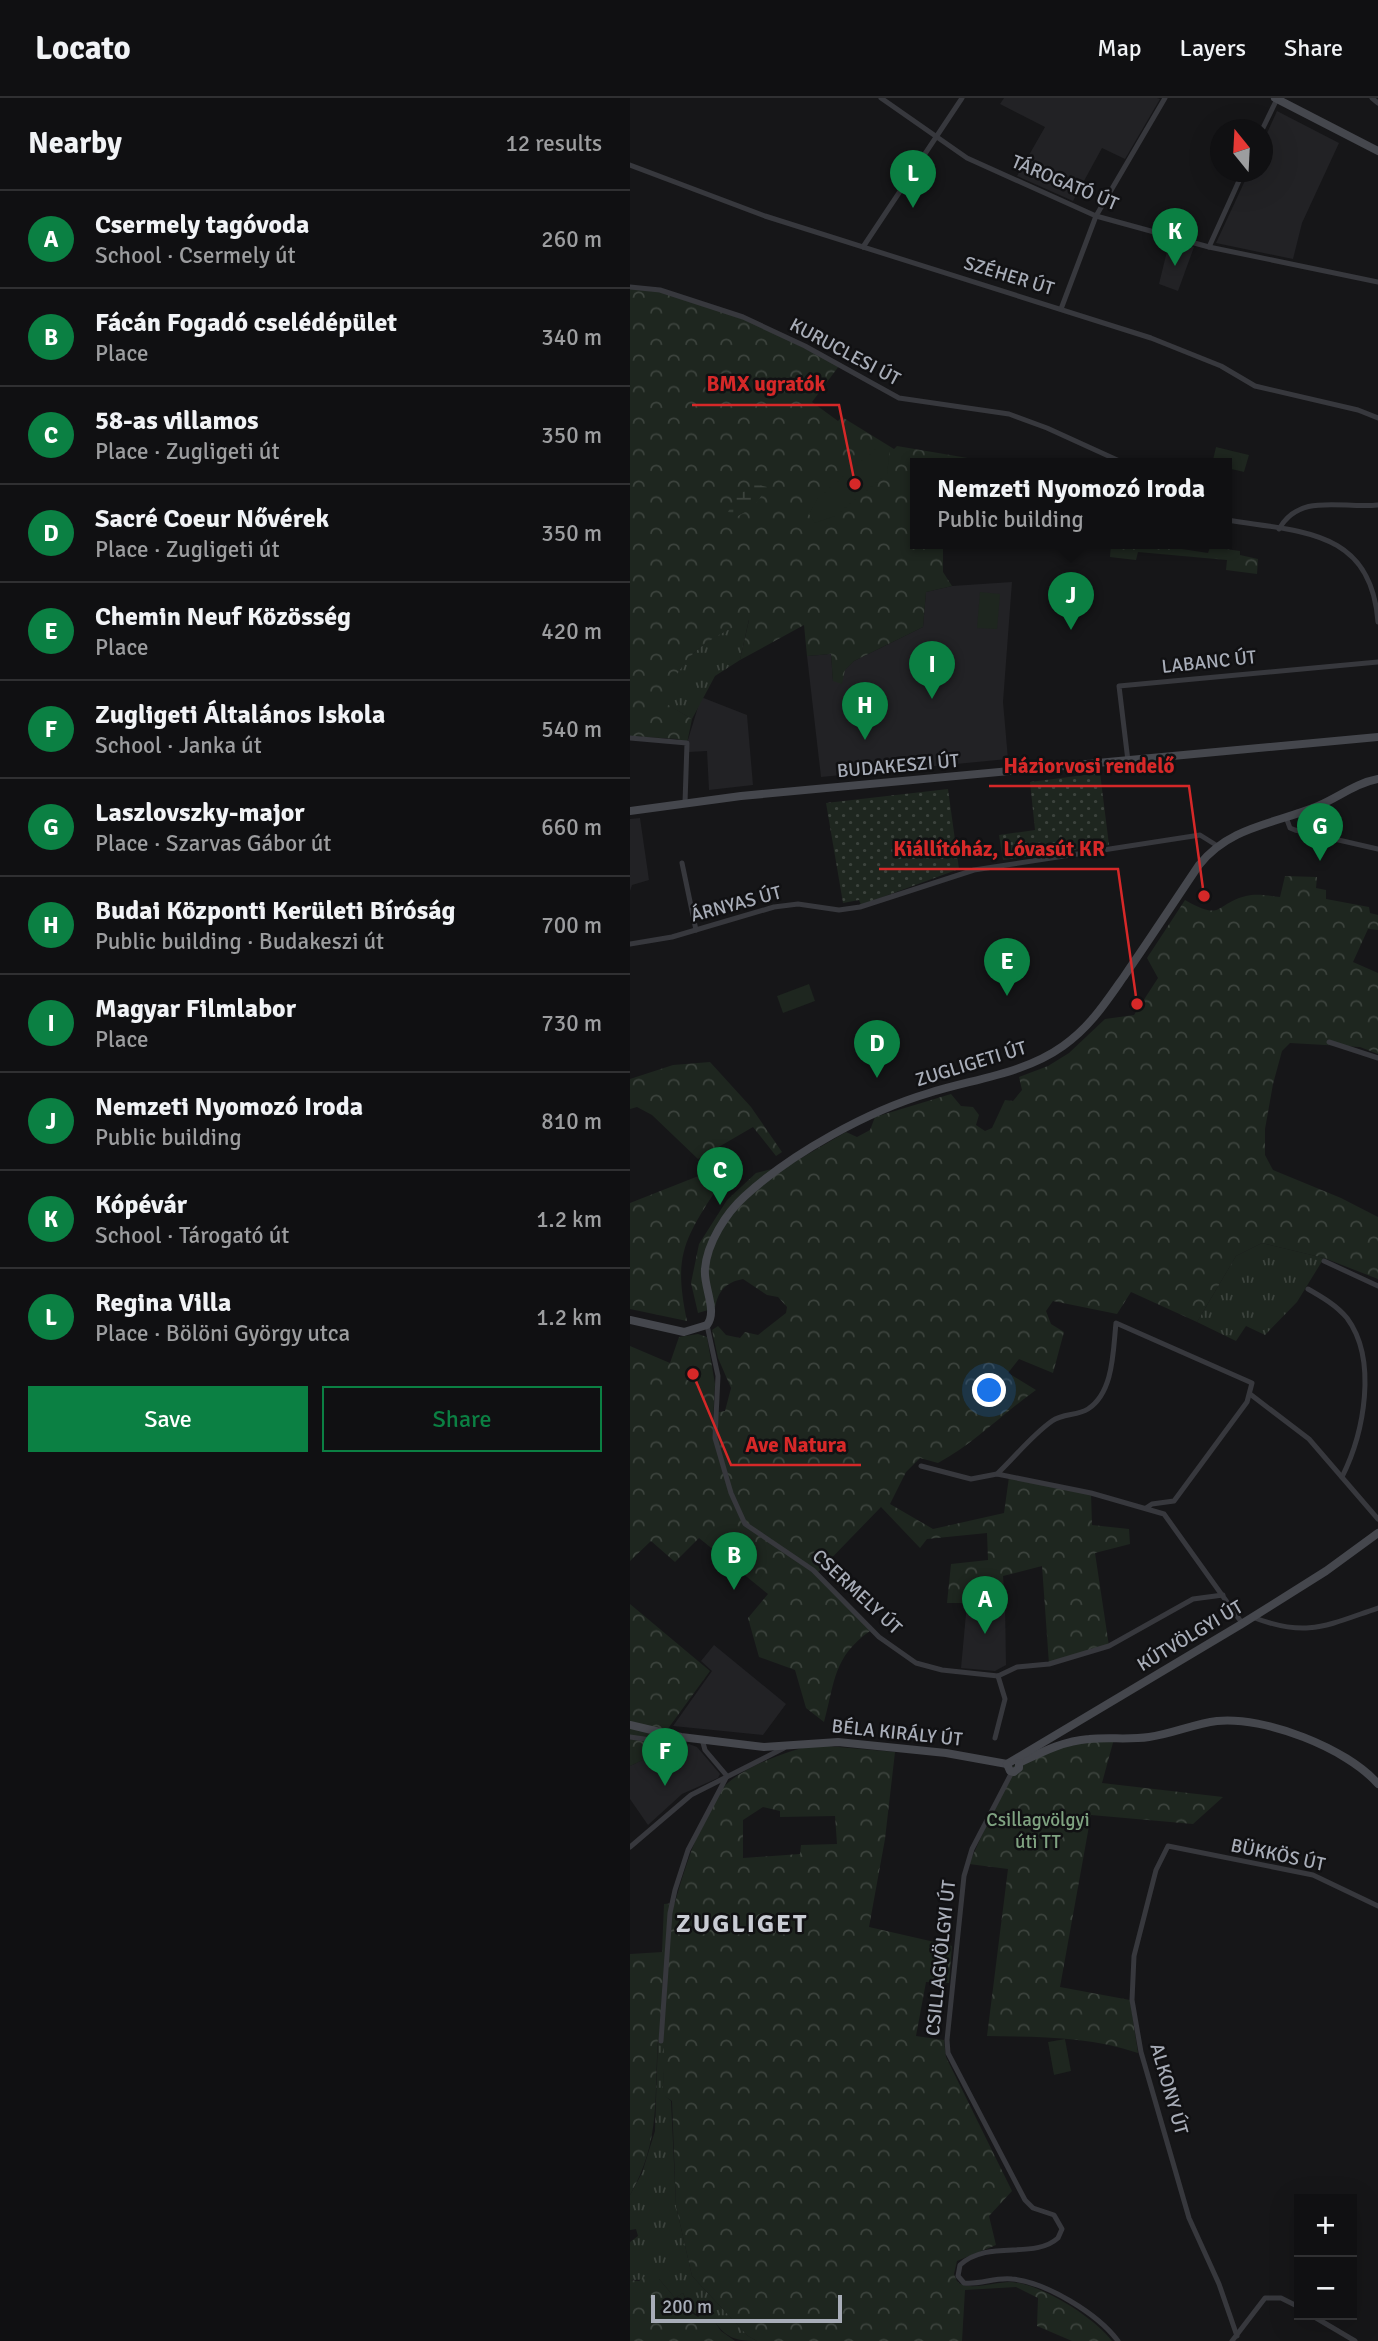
<!DOCTYPE html>
<html lang="en">
<head>
<meta charset="utf-8">
<style>
	body { margin:0; font-family:Signika,sans-serif; background:#19191b; color:#f1f3f6 }
	.controls { position:absolute; right:21px; bottom:21px; display:grid; overflow:hidden; border-radius:0px; box-shadow:0 7px 28px #0002 }
	.controls button { width:63px; height:63px; display:grid; place-items:center; padding:0; border:0; border-bottom:2px solid #303032; background:#101012; color:#f1f3f6; font:35px sans-serif }
	.compass { position:absolute; left:580px; top:21px; width:63px; height:63px; border-radius:50%; background:#101012; box-shadow:0 7px 28px #0002; rotate:342deg }
	.scale { position:absolute; left:21px; bottom:18px; width:191px; box-sizing:border-box; padding-left:7px; border:4px solid #a8adb8; border-top:0; font-size:19px; line-height:24px; white-space:nowrap; color:#a8adb8; -webkit-text-stroke:5px #111113; paint-order:stroke }
	.you { position:absolute; left:360px; top:1293px; width:24px; height:24px; margin:-18px; border:5px solid #fff; border-radius:50%; background:#1a73e8; box-shadow:0 0 0 10px #1a73e833 }
	.badge { display:grid; place-items:center; width:46px; height:46px; border-radius:50%; background:#0b8043; color:#fff; font-size:23px; font-weight:700 }
	.pin { position:absolute; translate:-50% -58px; filter:drop-shadow(0 2px 4px #0008) }
	.pin::after { content:''; position:absolute; top:37px; width:24px; height:21px; background:inherit; clip-path:polygon(0 0,100% 0,50% 100%) }
	.popup { position:absolute; left:280px; top:360px; width:322px; height:91px; box-sizing:border-box; display:grid; place-content:center; border-radius:0px; background:#101012; filter:drop-shadow(0 2px 5px #0005); font-size:23px; white-space:nowrap; color:#9c9d9f }
	.popup b { font-size:26px; color:#f1f3f6 }
	.popup::after { content:''; position:absolute; left:50%; top:100%; margin-left:-14px; border:14px solid transparent; border-top-color:#101012 }
	.list { margin:0; padding:0; list-style:none }
	h2 { display:flex; justify-content:space-between; align-items:center; height:91px; margin:0; padding:0 28px; font-size:30px }
	h2 small { font-size:23px; font-weight:400; color:#9c9d9f }
	.list li { display:grid; grid-template-columns:46px 1fr auto; gap:21px; align-items:center; box-sizing:border-box; height:98px; padding:0 28px; border-top:2px solid #303032 }
	.list b { display:block; font-size:26px; white-space:nowrap }
	.list p { margin:0; font-size:23px; white-space:nowrap; color:#9c9d9f }
	.list em { font-size:23px; font-style:normal; color:#9c9d9f }
	.actions { display:flex; gap:14px; padding:21px 28px }
	.actions a { flex:1; padding:16px 0; border:2px solid #0b8043; border-radius:0px; text-align:center; font-size:24px; color:#0b8043 }
	.actions .main { background:#0b8043; color:#fff }
	.map { position:relative; flex:none; width:748px; height:2243px; overflow:hidden }
	header { display:flex; align-items:center; gap:42px; box-sizing:border-box; height:98px; padding:0 35px; background:#101012; border-bottom:2px solid #303032 }
	header strong { font-size:33px }
	nav { display:flex; gap:38px; margin-inline-start:auto; font-size:24px }
	main { display:flex }
	aside { flex:1; background:#101012 }
	.map>svg:first-child { display:block }
	.built { fill:#222225 }
	.grass { fill:url(#grass-tufts) }
	.forest { fill:url(#forest-crowns); fill-rule:evenodd }
	.wetland { fill:url(#wetland-marsh) }
	.garden { fill:url(#garden-dots) }
	.pitch { fill:#1e261f }
	.lines { fill:none; stroke-linecap:round; stroke-linejoin:round }
	.street { stroke:#37383d; stroke-width:5 }
	.secondary { stroke:#45474d; stroke-width:8 }
	.labels { text-anchor:middle; dominant-baseline:central; stroke-width:5; stroke-linejoin:round; paint-order:stroke }
	.street-label { font-size:19px; fill:#a8adb8; stroke:#111113 }
	.park-label { font-size:19px; fill:#7fa381; stroke:#111113 }
	.district-label { font-size:26px; font-weight:bold; letter-spacing:2px; fill:#c9ccd4; stroke:#111113 }
	.leader { fill:none; stroke:#d62828; stroke-width:2.5 }
	.callout-dot { fill:#d62828; stroke:#111113; stroke-width:2.5 }
	.callout-label { font-size:21px; text-anchor:middle; font-weight:bold; fill:#d62828; stroke:#111113; stroke-width:5; stroke-linejoin:round; paint-order:stroke }
</style>
</head>
<body>
<header>
<strong>Locato</strong>
<nav><a>Map</a><a>Layers</a><a>Share</a></nav>
</header>
<main>
<aside>
<h2>Nearby<small>12 results</small></h2>
<ul class="list">
<li><span class="badge">A</span><div><b>Csermely tagóvoda</b><p>School · Csermely út</p></div><em>260 m</em></li>
<li><span class="badge">B</span><div><b>Fácán Fogadó cselédépület</b><p>Place</p></div><em>340 m</em></li>
<li><span class="badge">C</span><div><b>58-as villamos</b><p>Place · Zugligeti út</p></div><em>350 m</em></li>
<li><span class="badge">D</span><div><b>Sacré Coeur Nővérek</b><p>Place · Zugligeti út</p></div><em>350 m</em></li>
<li><span class="badge">E</span><div><b>Chemin Neuf Közösség</b><p>Place</p></div><em>420 m</em></li>
<li><span class="badge">F</span><div><b>Zugligeti Általános Iskola</b><p>School · Janka út</p></div><em>540 m</em></li>
<li><span class="badge">G</span><div><b>Laszlovszky-major</b><p>Place · Szarvas Gábor út</p></div><em>660 m</em></li>
<li><span class="badge">H</span><div><b>Budai Központi Kerületi Bíróság</b><p>Public building · Budakeszi út</p></div><em>700 m</em></li>
<li><span class="badge">I</span><div><b>Magyar Filmlabor</b><p>Place</p></div><em>730 m</em></li>
<li><span class="badge">J</span><div><b>Nemzeti Nyomozó Iroda</b><p>Public building</p></div><em>810 m</em></li>
<li><span class="badge">K</span><div><b>Kópévár</b><p>School · Tárogató út</p></div><em>1.2 km</em></li>
<li><span class="badge">L</span><div><b>Regina Villa</b><p>Place · Bölöni György utca</p></div><em>1.2 km</em></li>
</ul>
<div class="actions"><a class="main">Save</a><a>Share</a></div>
</aside>
<div class="map">
<svg width="748" height="2243" viewBox="0 0 748 2243">
	<defs>
		<pattern id="grass-tufts" width="24" height="20" patternUnits="userSpaceOnUse" patternTransform="scale(1.75)"><rect width="24" height="20" fill="#1e261f"/><path d="M3 7l-1-3M5 7V3M7 7l1-3M15 17l-1-3M17 17v-4M19 17l1-3" fill="none" stroke="#3c433d"/></pattern>
		<pattern id="forest-crowns" width="20" height="18" patternUnits="userSpaceOnUse" patternTransform="scale(1.75)"><rect width="20" height="18" fill="#1e261f"/><path d="M2 6a3 3 0 1 1 6 0M12 15a3 3 0 1 1 6 0" fill="none" stroke="#3c433d"/></pattern>
		<pattern id="wetland-marsh" width="20" height="14" patternUnits="userSpaceOnUse" patternTransform="scale(1.75)"><rect width="20" height="14" fill="#1e261f"/><path d="M1 5h8M5 5V1M11 12h8M15 12V8" fill="none" stroke="#3c433d"/></pattern>
		<pattern id="garden-dots" width="8" height="8" patternUnits="userSpaceOnUse" patternTransform="scale(1.75)"><rect width="8" height="8" fill="#1e261f"/><path d="M2 2h.1M6 6h.1" fill="none" stroke="#3c433d" stroke-width="1.8" stroke-linecap="round"/></pattern>
	</defs>
	<rect width="100%" height="100%" fill="#161618"/>
	<g class="built">
		<path d="M374 0H527L530 1 495 61 472 50 443 103 387 78 415 29 370 6Z"/>
		<path d="M647 13 709 45 672 125 663 161 586 145 619 74H632L633 44Z"/>
		<path d="M540 141 564 149 548 193 529 186Z"/>
		<path d="M382 484 373 604 378 661 191 679 177 558 201 556 203 583 224 563 293 529 296 494 322 488Z"/>
		<path d="M71 599 117 617 123 687 79 692 77 653 59 654 57 645Z"/>
		<path d="M10 720 19 782 2 787 0 793V721Z"/>
		<path d="M337 1505H375L376 1567 365 1573 331 1570Z"/>
		<path d="M84 1547 156 1606 133 1637 43 1628 82 1573 71 1563Z"/>
		<path d="M59 1646 67 1649 90 1676 88 1680 52 1696 18 1727 0 1701V1668L36 1651Z"/>
	</g>
	<g class="grass">
		<path d="M119 521 110 562 85 578 62 621 34 605C50 557 75 542 119 521Z"/>
		<path d="M632 1145 694 1160 667 1204 635 1237 616 1228 606 1243 567 1224 606 1158Z"/>
		<path d="M28 1940 35 1941 33 1996 41 2003 46 2108 62 2178 118 2238 127 2243C106 2243 95 2240 83 2221 62 2218 61 2213 53 2195L45 2200 29 2181 0 2182V2144L8 2138 6 2131 0 2132V2097L12 2075 25 2033Z"/>
	</g>
	<g class="forest">
		<path d="M0 189C74 194 144 235 209 268L182 304 208 323 212 319 264 351 267 348 367 365 285 366V446H329L313 450V474L322 488 296 494 293 529 224 563 215 572 212 586 203 583 201 556 177 558 174 527 110 562 119 522C75 542 50 557 35 605L62 621 57 645 47 641 0 638Z"/>
		<path d="M481 446H552V451L578 455 580 449 610 453V457L628 461 627 476 596 472 597 462 508 454 506 462 480 459Z"/>
		<path d="M655 778 687 779 686 790 696 792V801L739 809 740 815 748 817V832L738 831 723 864 748 875V956L730 949 660 945 652 953 643 986 635 1031V1057L643 1072 711 1100 748 1119V1181L694 1160 632 1145 606 1158 567 1224 501 1194 487 1216 423 1203 416 1213 421 1226 434 1234 423 1275 389 1261 378 1275 406 1292C372 1316 345 1345 308 1365L290 1360 276 1374 260 1406 303 1431 374 1415 379 1379 461 1395 462 1427 499 1431 500 1446 465 1455 479 1548 419 1566 412 1468 373 1478 375 1505H317L321 1466 358 1462 357 1435 297 1441 290 1450 251 1409 187 1475 240 1533C203 1559 205 1584 194 1624L176 1610 165 1572 129 1559 118 1520 138 1496 69 1440 45 1464 21 1443 0 1463V1248L40 1265 49 1239 68 1236 77 1239 85 1286 83 1322 84 1315 95 1313 101 1290 88 1260 82 1232 88 1228 96 1237 110 1240 115 1234 128 1237 156 1215 157 1209 148 1199 137 1197 113 1181C96 1184 88 1193 85 1210L68 1215 61 1185 69 1146 97 1102 126 1075 161 1066 216 1034 227 1039 240 1032 245 1019 321 996 331 1008 343 1009 349 1017 346 1027 355 1033 362 1030 375 1002 383 1003 392 992 389 979 418 968 439 955 475 921 504 917 528 880 517 860 555 802C594 824 584 806 616 798 627 795 640 798 650 799Z"/>
		<path d="M80 964 121 1009 152 1054 146 1058 123 1029 68 1061 22 1017 7 1009 0 1011V981L43 967Z"/>
		<path d="M71 1077 86 1092C52 1144 44 1161 57 1223L0 1211V1105Z"/>
		<path d="M0 1506 80 1573 37 1632 36 1651 0 1668Z"/>
		<path d="M484 1641 472 1685 593 1699 563 1726 461 1717 430 1889 500 1902 508 1955C459 1938 408 1939 357 1938L378 1771 339 1766 383 1668 429 1646Z"/>
		<path d="M186 1647 265 1654 255 1741 239 1829 322 1848 319 1885 296 1884 286 1938 314 1942 316 1959 382 2093 359 2118 366 2147 327 2163 324 2176 327 2183C336 2194 366 2184 379 2184 409 2184 465 2220 482 2243H442L407 2228 408 2200 386 2189 335 2192 332 2243H127L118 2238 62 2178 46 2108 42 2003 33 1997 34 1941 28 1940C24 2000 31 2043 0 2097V1856L32 1854 34 1806 45 1805C54 1771 72 1717 93 1690 108 1671 163 1650 186 1647ZM133 1709 150 1713V1719L205 1718 207 1746 171 1747 170 1756 113 1760V1722Z"/>
		<path d="M18 2176 29 2181 45 2200 53 2195 60 2214 68 2219 72 2216 83 2221 91 2233 105 2243H0V2182L9 2183Z"/>
	</g>
	<path class="wetland" d="M126 386 137 389 124 409 108 418 98 414 106 398Z"/>
	<g class="garden">
		<path d="M470 675 479 747 373 762 369 737 405 732 400 684Z"/>
		<path d="M318 691 329 771 231 807 229 802 213 805 196 705Z"/>
	</g>
	<g class="pitch">
		<path d="M252 346 260 350 257 376 205 418 185 425 179 416 188 400Z"/>
		<path d="M586 349 619 357 614 374 597 370V366H582Z"/>
		<path d="M350 494 370 496 367 531 347 530Z"/>
		<path d="M179 886 185 903 153 915 147 898Z"/>
		<path d="M435 1941 441 1973 424 1977 418 1944Z"/>
	</g>
	<g class="lines">
		<g class="street">
			<path d="M251 0 337 60 466 118 579 149 748 184"/>
			<path d="M742 0 748 5"/>
			<path d="M632 32 647 1"/>
			<path d="M0 67 135 118 521 240 591 268 625 288 728 312 748 320"/>
			<path d="M233 149 332 0"/>
			<path d="M579 149 613 74"/>
			<path d="M0 189 30 192 113 219 175 248 269 300 379 316 417 330 496 366"/>
			<path d="M431 211 466 118 535 0"/>
			<path d="M597 422C671 434 741 431 748 524"/>
			<path d="M649 431C670 394 712 411 748 407"/>
			<path d="M0 640 57 645 55 705"/>
			<path d="M498 663 489 588 748 564"/>
			<path d="M656 719 660 730 665 732 748 751"/>
			<path d="M52 765 66 832"/>
			<path d="M0 846 42 839 144 809 168 806 209 812 230 809 344 772 570 737 586 747"/>
			<path d="M699 944 748 960"/>
			<path d="M694 1163 748 1188"/>
			<path d="M678 1191C692 1199 706 1207 717 1220 748 1262 734 1335 712 1379"/>
			<path d="M77 1227 88 1278 85 1340 101 1395 115 1426 183 1472 249 1539 286 1565 312 1572 368 1578 387 1569 419 1566 479 1548 563 1501 593 1497"/>
			<path d="M620 1296 679 1341 748 1421"/>
			<path d="M291 1368 341 1381 367 1376"/>
			<path d="M516 1410 522 1406 544 1403 617 1304 622 1285 486 1225C483 1252 484 1294 458 1311 447 1318 433 1315 422 1323 402 1337 385 1359 367 1376L461 1395 534 1416 612 1525"/>
			<path d="M622 1519C677 1540 695 1528 748 1510"/>
			<path d="M0 1639 28 1643 39 1637"/>
			<path d="M365 1640 375 1601 368 1578"/>
			<path d="M72 1641 75 1652 97 1678"/>
			<path d="M382 1674 342 1751 334 1778 317 1942 318 1955 395 2102 403 2110 424 2117 432 2131 428 2140C404 2162 358 2141 330 2167L328 2178 334 2185C350 2187 365 2179 382 2181 416 2184 468 2216 488 2243"/>
			<path d="M0 1749 61 1697 154 1650"/>
			<path d="M31 1943 40 1815 45 1792 58 1752 97 1678"/>
			<path d="M681 2217 725 2243"/>
			<path d="M607 2238 589 2186 559 2120 511 1954 502 1902 504 1858 526 1772 538 1748 683 1777 748 1808"/>
			<path d="M602 2243 635 2200H651L669 2209"/>
		</g>
		<g class="secondary">
			<path d="M645 0 748 53"/>
			<path d="M0 713 111 698 748 639"/>
			<path d="M0 1222 54 1234 77 1227C88 1213 73 1188 75 1171 77 1145 96 1115 115 1098 162 1055 238 1013 299 995 343 981 394 976 433 948 461 928 476 904 495 877 520 841 544 804 569 767 600 728 645 726 688 708 709 699 726 685 748 681"/>
			<path d="M0 1627 51 1639 134 1649 208 1644 316 1655 377 1666"/>
			<path d="M389 1665C412 1654 433 1643 459 1641 479 1639 499 1642 519 1639 542 1636 563 1626 587 1623 634 1618 717 1650 748 1686"/>
			<path d="M377 1666 610 1527 696 1473 748 1435"/>
			<path d="M377 1666 380 1673 384 1674 389 1670V1665"/>
		</g>
	</g>
	<g class="labels">
		<g class="street-label">
			<text transform="translate(435 85) rotate(23)">TÁROGATÓ ÚT</text>
			<text transform="translate(379 178) rotate(17)">SZÉHER ÚT</text>
			<text transform="translate(215 254) rotate(28)">KURUCLESI ÚT</text>
			<text transform="translate(579 564) rotate(-6)">LABANC ÚT</text>
			<text transform="translate(268 668) rotate(-5)">BUDAKESZI ÚT</text>
			<text transform="translate(106 806) rotate(-15)">ÁRNYAS ÚT</text>
			<text transform="translate(341 966) rotate(-17)">ZUGLIGETI ÚT</text>
			<text transform="translate(227 1494) rotate(43)">CSERMELY ÚT</text>
			<text transform="translate(560 1538) rotate(-31)">KÚTVÖLGYI ÚT</text>
			<text transform="translate(267 1635) rotate(6)">BÉLA KIRÁLY ÚT</text>
			<text transform="translate(648 1757) rotate(12)">BÜKKÖS ÚT</text>
			<text transform="translate(311 1860) rotate(-84)">CSILLAGVÖLGYI ÚT</text>
			<text transform="translate(539 1991) rotate(74)">ALKONY ÚT</text>
		</g>
		<g class="park-label">
			<text x="408" y="1722">Csillagvölgyi<tspan x="408" dy="22">úti TT</tspan></text>
		</g>
		<g class="district-label">
			<text x="112" y="1826">ZUGLIGET</text>
		</g>
	</g>
	<path class="leader" d="M225 386L209 307H62M574 798L559 688H359M507 906L488 771H249M63 1276L101 1367H231"/>
	<g class="callout-dot">
		<circle cx="225" cy="386" r="7"/>
		<circle cx="574" cy="798" r="7"/>
		<circle cx="507" cy="906" r="7"/>
		<circle cx="63" cy="1276" r="7"/>
	</g>
	<g class="callout-label">
		<text x="136" y="293">BMX ugratók</text>
		<text x="459" y="675">Háziorvosi rendelő</text>
		<text x="369" y="758">Kiállítóház, Lóvasút KR</text>
		<text x="166" y="1354">Ave Natura</text>
	</g>
</svg>
<div class="controls">
<button>+</button>
<button>−</button>
</div>
<svg class="compass" viewBox="-18 -18 36 36"><path d="M0-13l5 13h-10z" fill="#e53935"/><path d="M0 13l5-13h-10z" fill="#9c9d9f"/></svg>
<div class="scale">200 m</div>
<div class="you"></div>
<div class="pin badge" style="left:355px;top:1536px">A</div>
<div class="pin badge" style="left:104px;top:1492px">B</div>
<div class="pin badge" style="left:90px;top:1107px">C</div>
<div class="pin badge" style="left:247px;top:980px">D</div>
<div class="pin badge" style="left:377px;top:898px">E</div>
<div class="pin badge" style="left:35px;top:1688px">F</div>
<div class="pin badge" style="left:690px;top:763px">G</div>
<div class="pin badge" style="left:235px;top:642px">H</div>
<div class="pin badge" style="left:302px;top:601px">I</div>
<div class="pin badge" style="left:441px;top:532px">J</div>
<div class="popup"><b>Nemzeti Nyomozó Iroda</b>Public building</div>
<div class="pin badge" style="left:545px;top:168px">K</div>
<div class="pin badge" style="left:283px;top:110px">L</div>
</div>
</main>
</body>
</html>
